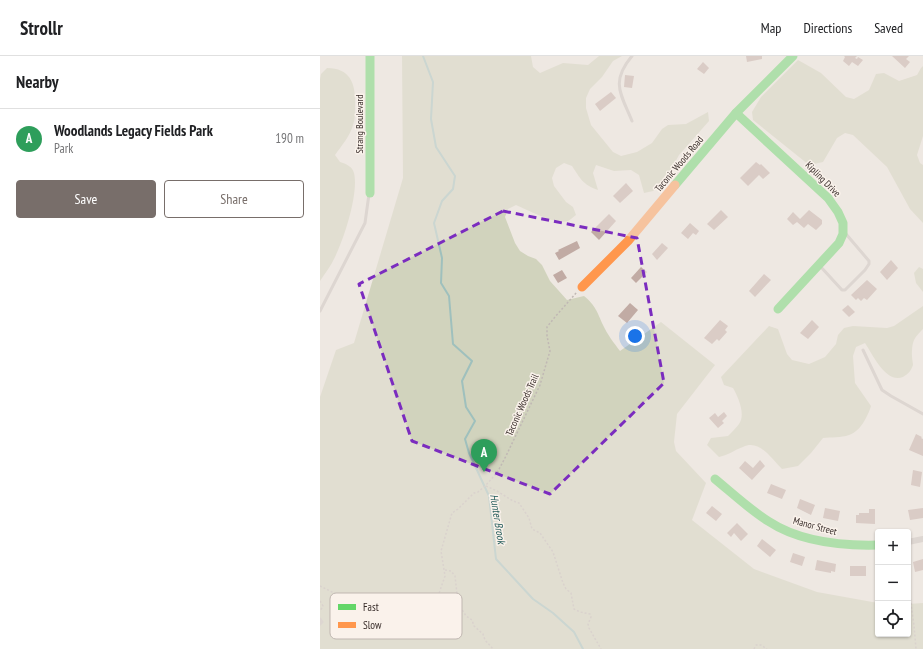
<!DOCTYPE html>
<html lang="en">
<head>
<meta charset="utf-8">
<style>
	body { margin:0; font-family:"PT Sans Narrow",sans-serif; background:#f6f6f6; color:#202124 }
	.controls { position:absolute; right:12px; bottom:12px; display:grid; overflow:hidden; border-radius:4px; box-shadow:0 1px 3px #0004 }
	.controls button { width:36px; height:36px; display:grid; place-items:center; padding:0; border:0; border-bottom:1px solid #e0e0e0; background:#fff; color:#202124; font:20px sans-serif }
	.you { position:absolute; left:315px; top:280px; width:14px; height:14px; margin:-10px; border:3px solid #fff; border-radius:50%; background:#1a73e8; box-shadow:0 0 0 6px #1a73e833 }
	.badge { display:grid; place-items:center; width:26px; height:26px; border-radius:50%; background:#786e6a; color:#fff; font-size:13px; font-weight:700 }
	.pin { position:absolute; translate:-50% -33px; filter:drop-shadow(0 1px 2px #0008) }
	.pin::after { content:''; position:absolute; top:21px; width:14px; height:12px; background:inherit; clip-path:polygon(0 0,100% 0,50% 100%) }
	.list { margin:0; padding:0; list-style:none }
	h2 { display:flex; justify-content:space-between; align-items:center; height:52px; margin:0; padding:0 16px; font-size:17px }
	h2 small { font-size:13px; font-weight:400; color:#757577 }
	.list li { display:grid; grid-template-columns:26px 1fr auto; gap:12px; align-items:center; box-sizing:border-box; height:60px; padding:0 16px; border-top:1px solid #e0e0e0 }
	.list b { display:block; font-size:15px; white-space:nowrap }
	.list p { margin:0; font-size:13px; white-space:nowrap; color:#757577 }
	.list em { font-size:13px; font-style:normal; color:#757577 }
	.actions { display:flex; gap:8px; padding:12px 16px }
	.actions a { flex:1; padding:9px 0; border:1px solid #786e6a; border-radius:4px; text-align:center; font-size:14px; color:#786e6a }
	.actions .main { background:#786e6a; color:#fff }
	.icon { flex:none; width:22px; height:22px; fill:none; stroke:currentColor; stroke-width:2; stroke-linecap:round; stroke-linejoin:round }
	.map { position:relative; flex:none; width:603px; height:593px; overflow:hidden }
	header { display:flex; align-items:center; gap:24px; box-sizing:border-box; height:56px; padding:0 20px; background:#fff; border-bottom:1px solid #e0e0e0 }
	header strong { font-size:19px }
	nav { display:flex; gap:22px; margin-inline-start:auto; font-size:14px }
	main { display:flex }
	aside { flex:1; background:#fff }
	.map>svg:first-child { display:block }
	.green { fill:#d1d3bd }
	.lines { fill:none; stroke-linecap:round; stroke-linejoin:round }
	.stream { stroke:#9fc0bd; stroke-width:2 }
	.building { fill:#c1aba4 }
	.path { stroke:#c0b8b4; stroke-width:1.5; stroke-dasharray:2 2; stroke-linecap:butt }
	.lane { stroke:#c7c0bc; stroke-width:3 }
	.street { stroke:#c7c0bc; stroke-width:6 }
	.fast { stroke:#63d668; stroke-width:9 }
	.slow { stroke:#ff974d; stroke-width:9 }
	.marked { fill:none; stroke:#7b2cbf; stroke-width:3; stroke-dasharray:8 5; stroke-linejoin:round }
	.labels { text-anchor:middle; dominant-baseline:central; stroke-width:3; stroke-linejoin:round; paint-order:stroke }
	.street-label { font-size:10px; fill:#382d2a; stroke:#faf2eb }
	.water-label { font-size:11px; font-style:italic; fill:#1f5958; stroke:#faf2eb }
	.key { fill:#faf2eb; stroke:#c0b7b1; stroke-width:1 }
	.key-label { font-size:11px; fill:#382d2a }
</style>
</head>
<body>
<header>
<strong>Strollr</strong>
<nav><a>Map</a><a>Directions</a><a>Saved</a></nav>
</header>
<main>
<aside>
<h2>Nearby<small></small></h2>
<ul class="list">
<li><span class="badge" style="background:#2e9e5b">A</span><div><b>Woodlands Legacy Fields Park</b><p>Park</p></div><em>190 m</em></li>
</ul>
<div class="actions"><a class="main">Save</a><a>Share</a></div>
</aside>
<div class="map">
<svg width="603" height="593" viewBox="0 0 603 593">
	<rect width="100%" height="100%" fill="#eee8e2"/>
	<g class="green">
		<path d="M82 0H211L213 11 220 17 243 7 268 9 279 0H302L293 5 282 21 270 33 266 42V52L271 69 293 96 301 100 317 96 332 87 342 73 348 69 366 68 388 56 389 65 359 99 346 123 333 135 324 137 319 119 311 114 294 115 276 109 273 117 278 134C263 129 260 122 252 110L244 107 236 112 232 122 234 130 246 146 253 151 256 159C253 161 250 164 248 165 235 169 208 154 196 149L188 153 185 161 195 187 200 195 208 200 216 203 222 209 230 225 247 244 264 240C276 250 277 256 283 269 287 278 294 287 300 295L341 266 395 309 357 358 354 386 356 395 386 427 372 464 434 513 497 536 558 547V578H588V548L603 547V593H0V341L16 294 34 287 83 122Z"/>
		<path d="M478 4 501 17 526 41 534 43 549 34 556 18 564 17 579 25 597 19 601 12 603 10V80L597 99 600 107 603 109V167L590 153 567 111 533 79 525 77 517 82 503 106 489 109 433 64 432 56 441 41Z"/>
		<path d="M7 12C32 12 36 30 35 51 35 57 35 64 33 69 30 80 22 89 15 99L20 106C26 108 32 110 34 117 39 137 24 183 15 201 11 210 5 217 0 225V23L1 18Z"/>
		<path d="M599 211 603 213V236L596 227 594 217Z"/>
		<path d="M603 250V273C593 283 592 286 592 300 592 303 593 307 593 309 591 315 588 318 583 321 566 328 553 299 545 287L536 291 533 300 535 327 551 350C548 360 540 376 529 379 521 382 511 381 503 382L491 397 478 410 462 413C451 402 439 383 423 391 414 394 409 399 399 401L387 389 391 382 408 380C412 376 416 372 419 368 426 358 418 341 413 332L404 329 401 321 449 270 458 273 467 298 472 304 489 308 505 301 516 288 518 279 524 272 533 270 567 272 574 270Z"/>
	</g>
	<g class="lines">
		<path class="stream" d="M103 0 113 26 111 63 116 91 135 120 133 133 122 145 114 167 122 202 121 227 129 240 133 288 152 305 142 325 146 351 155 365 145 383 149 397 169 440 176 503 213 543 233 557 254 576 263 593"/>
	</g>
	<g class="building">
		<path d="M426 0H442V3L427 6Z"/>
		<path d="M524 0H537L535 2 537 3 538 1 543 4 538 10 532 6 529 10 523 5 525 1Z"/>
		<path d="M572 0H589L586 3 590 6 585 12Z"/>
		<path d="M383 6 389 12 384 18 377 13Z"/>
		<path d="M305 19 314 20 312 32 304 31Z"/>
		<path d="M291 36 296 42 280 55 275 48Z"/>
		<path d="M436 106 440 109 441 108 450 117 443 123 439 119 428 130 420 122Z"/>
		<path d="M306 127 313 135 300 147 293 140Z"/>
		<path d="M401 154 408 161 394 174 387 168Z"/>
		<path d="M489 154 502 164V168L496 174 488 168 484 172 477 166 473 169 467 163 473 156 480 163Z"/>
		<path d="M289 158 296 165 279 184 271 176Z"/>
		<path d="M370 167 379 175 376 179 373 177 368 183 361 177Z"/>
		<path d="M257 185 260 192 239 204 235 197 239 195 238 194Z"/>
		<path d="M342 187 348 192 337 204 332 198Z"/>
		<path d="M571 204 578 212 567 224 560 216Z"/>
		<path d="M321 211 327 216 316 227 311 222Z"/>
		<path d="M242 214 247 222 238 227 233 219Z"/>
		<path d="M444 218 451 224 435 241 429 235Z"/>
		<path d="M547 224 557 233 547 244 544 242 541 245 538 242 536 244 531 239Z"/>
		<path d="M310 247 318 254 307 267 298 260Z"/>
		<path d="M528 249 535 256 529 261 522 254Z"/>
		<path d="M400 264 408 270 405 274 407 276 399 285 397 283 392 288 384 282Z"/>
		<path d="M492 264 499 271 488 283 480 277Z"/>
		<path d="M404 356 407 360 402 365 404 367 398 372 389 362 395 357 398 361Z"/>
		<path d="M596 378 602 381 601 382 603 383V400L589 394Z"/>
		<path d="M440 404 445 410 432 424 419 412 425 405 433 412Z"/>
		<path d="M593 414 602 416 600 431 591 429Z"/>
		<path d="M451 428 466 434 462 443 447 437Z"/>
		<path d="M480 443 495 449 491 459 477 452Z"/>
		<path d="M392 450 402 458 396 465 386 457Z"/>
		<path d="M505 452 520 455 518 465 503 462Z"/>
		<path d="M603 452V462L590 464 588 454Z"/>
		<path d="M549 453H555V468L536 467V459H539V457H549Z"/>
		<path d="M417 467 428 478 421 485 414 477 411 481 407 477Z"/>
		<path d="M442 483 456 494 450 501 437 490Z"/>
		<path d="M473 497 485 501 482 510 470 506Z"/>
		<path d="M603 503V514L595 516 593 506Z"/>
		<path d="M497 504 516 508 515 516 511 515V517L495 514Z"/>
		<rect x="530" y="510" width="16" height="10"/>
	</g>
	<g class="lines">
		<g class="path">
			<path d="M166 430 177 435 193 445 199 447 209 462 212 473 220 477 233 496 243 527 246 533 251 537 254 553 260 556 270 558 271 561 268 568 269 572 281 593"/>
			<path d="M125 514 131 515 135 520 138 547 146 560 152 564 154 570 163 578 165 584 173 593"/>
			<path d="M588 527 594 569 596 593"/>
			<path d="M0 530C10 535 21 540 30 548 38 555 42 565 53 567L56 564 57 557 74 543C86 544 97 547 103 559L106 560 110 557 115 549 125 520 121 495 132 457 138 453 154 437 158 436 165 430 177 417 186 400 220 329 230 295 227 280V271L235 261 257 236"/>
			<path d="M0 545 3 550 0 555"/>
			<path d="M434 593 436 589H441L447 593"/>
		</g>
		<g class="lane">
			<path d="M312 0C290 26 301 38 312 65"/>
			<path d="M500 210 522 234H525L545 214 549 208V205L526 178"/>
			<path d="M0 255 45 167 49 138"/>
			<path d="M543 294 562 334 571 340 603 358"/>
			<path d="M0 563 2 566 0 568"/>
		</g>
		<path class="street" d="M588 486 603 483"/>
		<g class="fast">
			<path d="M50 0V137"/>
			<path d="M416 57 508 142 518 156 523 167V178L519 187 458 253"/>
			<path d="M355 129 416 57 473 0"/>
			<path d="M395 423C412 437 429 453 448 465 480 486 521 490 558 489"/>
		</g>
		<path class="slow" d="M262 231 308 185 355 129"/>
	</g>
	<path d="M0 0H603V593H0ZM183 155 317 182 344 327 230 438 92 385 39 228Z" fill="#eee8e2" fill-opacity=".55" fill-rule="evenodd"/>
	<path class="marked" d="M183 155 317 182 344 327 230 438 92 385 39 228Z"/>
	<g class="labels">
		<g class="street-label">
			<text transform="translate(39 68) rotate(-90)">Strang Boulevard</text>
			<text transform="translate(359 108) rotate(-50)">Taconic Woods Road</text>
			<text transform="translate(503 123) rotate(45)">Kipling Drive</text>
			<text transform="translate(202 349) rotate(-66)">Taconic Woods Trail</text>
			<text transform="translate(495 470) rotate(15)">Manor Street</text>
		</g>
		<g class="water-label">
			<text transform="translate(178 463) rotate(81)">Hunter Brook</text>
		</g>
	</g>
	<rect x="10" y="537" width="132" height="46" rx="6" class="key"/>
	<rect x="18" y="548" width="18" height="6" fill="#63d668"/>
	<rect x="18" y="566" width="18" height="6" fill="#ff974d"/>
	<g class="key-label">
		<text x="43" y="555">Fast</text>
		<text x="43" y="573">Slow</text>
	</g>
</svg>
<div class="controls">
<button>+</button>
<button>−</button>
<button><svg class="icon" aria-label="locate" viewBox="0 0 24 24"><circle cx="12" cy="12" r="6"/><path d="M12 2v4M12 18v4M2 12h4M18 12h4"/></svg></button>
</div>
<div class="you"></div>
<div class="pin badge" style="left:164px;top:416px;background:#2e9e5b">A</div>
</div>
</main>
</body>
</html>
